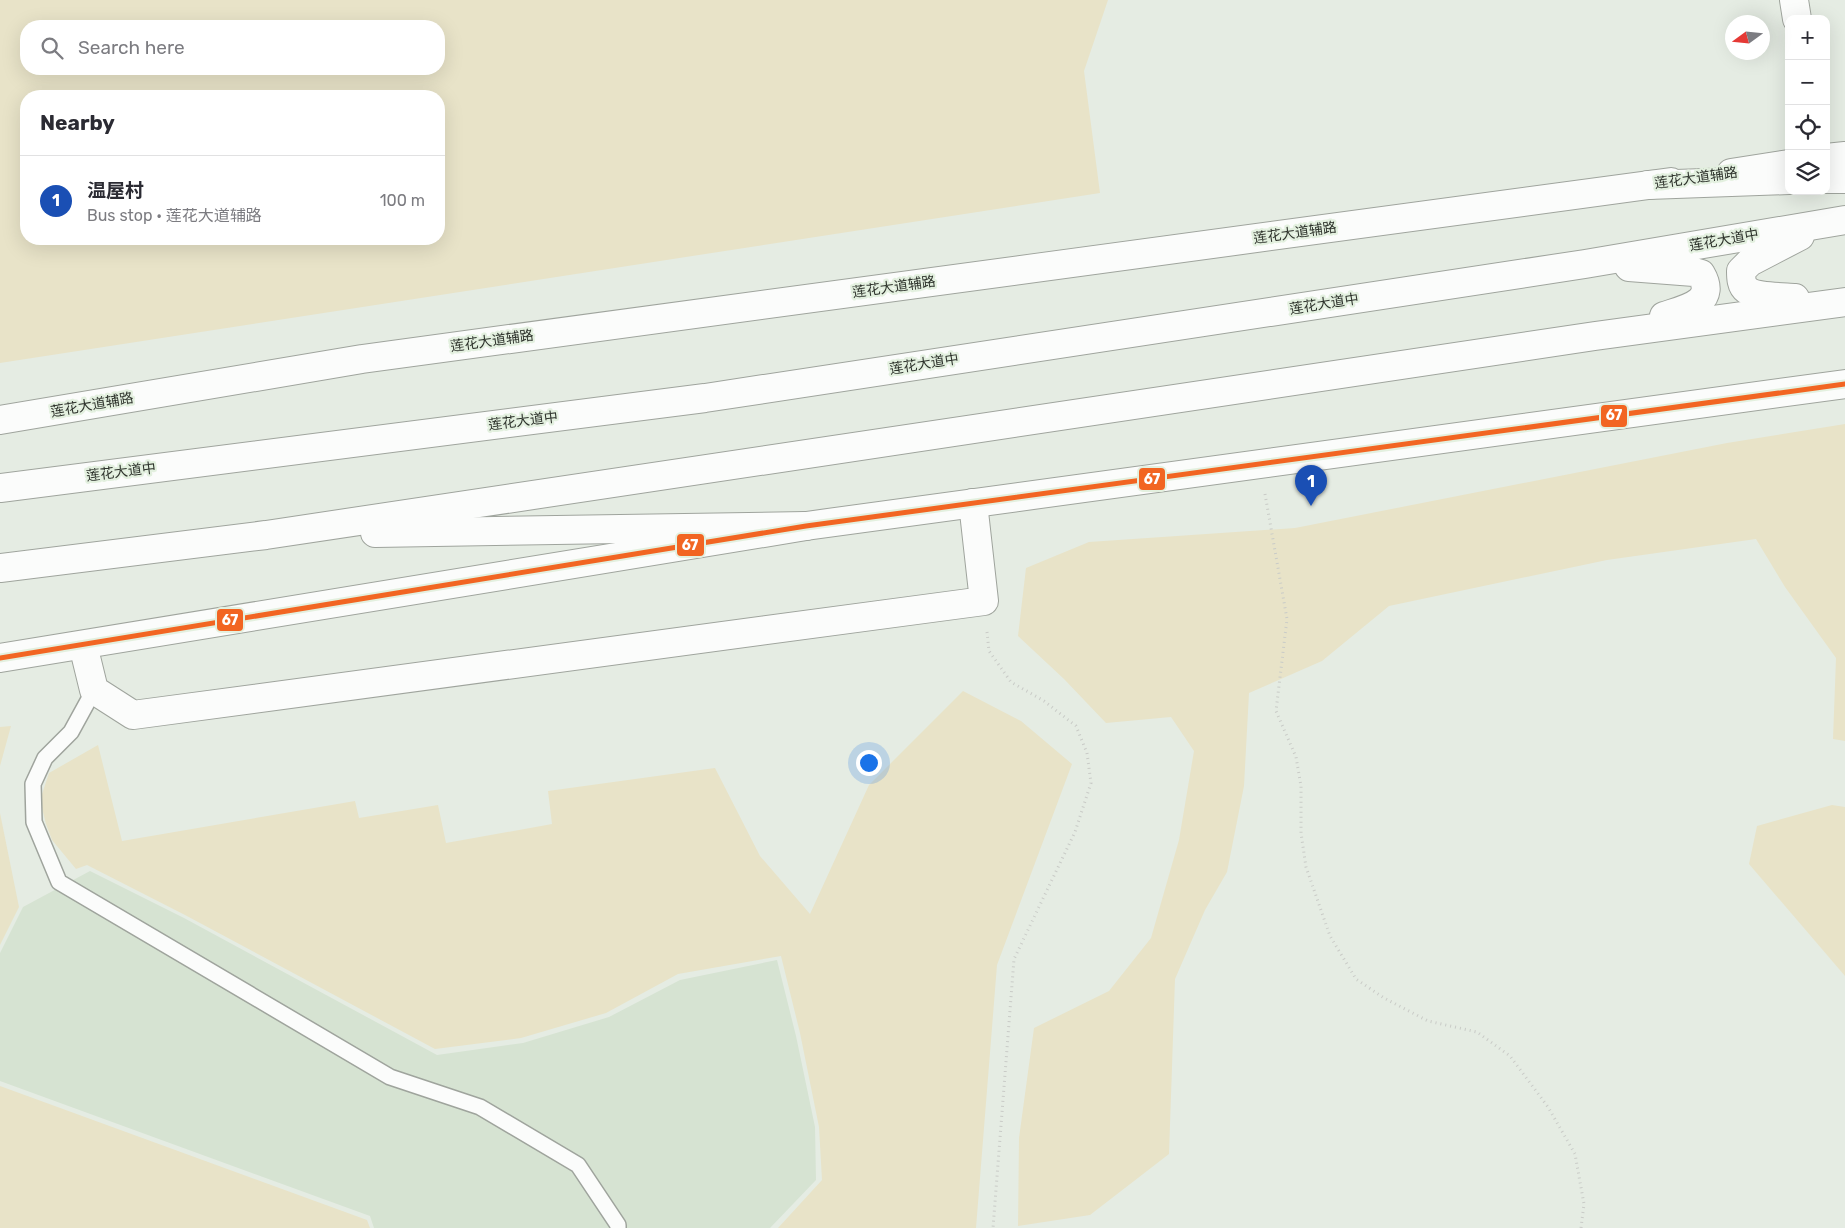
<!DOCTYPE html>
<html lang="en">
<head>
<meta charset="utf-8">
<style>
	body { margin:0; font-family:Rubik,"Noto Sans SC",sans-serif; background:#f2f2f3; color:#2b2b33 }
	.controls { position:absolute; right:15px; top:15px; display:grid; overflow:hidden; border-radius:10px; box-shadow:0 5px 20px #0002 }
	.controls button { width:45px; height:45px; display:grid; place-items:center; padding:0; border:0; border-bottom:1px solid #e1e1e2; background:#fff; color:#2b2b33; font:25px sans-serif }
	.compass { position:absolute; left:1725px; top:15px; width:45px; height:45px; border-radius:50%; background:#fff; box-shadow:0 5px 20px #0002; rotate:255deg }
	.you { position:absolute; left:868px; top:762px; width:18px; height:18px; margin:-12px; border:4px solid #fff; border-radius:50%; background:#1a73e8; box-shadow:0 0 0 8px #1a73e833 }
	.badge { display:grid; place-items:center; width:32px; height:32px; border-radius:50%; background:#2563eb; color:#fff; font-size:16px; font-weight:700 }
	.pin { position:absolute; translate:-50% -41px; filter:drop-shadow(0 1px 2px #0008) }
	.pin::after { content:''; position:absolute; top:26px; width:18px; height:15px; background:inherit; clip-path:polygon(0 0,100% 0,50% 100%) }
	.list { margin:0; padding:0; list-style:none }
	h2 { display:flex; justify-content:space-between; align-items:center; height:65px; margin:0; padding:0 20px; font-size:21px }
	h2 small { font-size:16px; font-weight:400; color:#7c7c81 }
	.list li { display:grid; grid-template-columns:32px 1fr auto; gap:15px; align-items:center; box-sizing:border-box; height:90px; padding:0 20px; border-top:1px solid #e1e1e2 }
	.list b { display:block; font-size:19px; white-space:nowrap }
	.list p { margin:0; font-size:16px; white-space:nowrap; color:#7c7c81 }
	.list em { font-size:16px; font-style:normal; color:#7c7c81 }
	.icon { flex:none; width:28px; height:28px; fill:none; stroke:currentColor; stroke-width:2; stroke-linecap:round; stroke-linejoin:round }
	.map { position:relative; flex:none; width:1845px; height:1228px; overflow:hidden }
	.search { position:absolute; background:#fff; box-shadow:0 5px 20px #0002; left:20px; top:20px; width:425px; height:55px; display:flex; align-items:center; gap:12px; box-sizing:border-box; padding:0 18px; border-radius:20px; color:#7c7c81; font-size:19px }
	.panel { position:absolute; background:#fff; box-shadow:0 5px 20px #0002; left:20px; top:90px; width:425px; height:155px; border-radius:20px }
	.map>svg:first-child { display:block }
	.built { fill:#d6e3d2 }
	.green { fill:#e8e3c8; fill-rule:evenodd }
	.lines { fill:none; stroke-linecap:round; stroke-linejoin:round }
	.service-casing { stroke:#9fa49d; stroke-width:18 }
	.minor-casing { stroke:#9fa49d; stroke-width:30 }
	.tertiary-casing { stroke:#9fa49d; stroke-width:30 }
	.primary-casing { stroke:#9fa49d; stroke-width:30 }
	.path { stroke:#c9cbc7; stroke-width:3; stroke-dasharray:1 4; stroke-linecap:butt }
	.service { stroke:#fbfcfb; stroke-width:15 }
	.minor { stroke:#fbfcfb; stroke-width:28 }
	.tertiary { stroke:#fbfcfb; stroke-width:28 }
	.primary { stroke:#fbfcfb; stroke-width:28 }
	.bus-1-casing { stroke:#e3f0df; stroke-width:9 }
	.bus-1 { stroke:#f26522; stroke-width:5 }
	.labels { text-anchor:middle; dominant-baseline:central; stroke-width:4.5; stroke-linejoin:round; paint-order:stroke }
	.street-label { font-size:14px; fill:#2e332c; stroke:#e3f0df }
	.line-badge { stroke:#e3f0df; stroke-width:2 }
	.badge-label { font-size:14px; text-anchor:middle; font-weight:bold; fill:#fff }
</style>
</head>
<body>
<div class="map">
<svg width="1845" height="1228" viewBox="0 0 1845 1228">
	<rect width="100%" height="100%" fill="#e5ece3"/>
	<path class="built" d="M90 871 184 918 437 1055 523 1043 609 1017 680 980 777 960 796 1036 815 1127 816 1180 770 1228H374L370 1216 0 1081V953L23 907Z"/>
	<g class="green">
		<path d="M0 0H1108L1084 71 1100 193 0 363ZM439 26V69H26V26ZM26 96H439V239H26Z"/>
		<path d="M1845 424V741L1833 739 1836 658 1785 587 1756 539 1607 560 1389 606 1322 661 1249 693 1244 786 1227 872 1205 910 1175 979 1169 1154 1090 1215 1018 1226 1019 1138 1034 1028 1109 991 1151 938 1179 840 1194 751 1171 717 1106 723 1064 679 1018 636 1026 568 1089 542 1295 528 1727 443Z"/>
		<path d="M963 691 1021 721 1072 764 997 965 976 1228H778L822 1180 819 1127 800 1033 781 956 678 974 606 1013 521 1038 435 1049 185 915 87 865 76 869 52 840 46 824 40 800 49 773 98 745 122 841 355 801 359 818 438 805 446 843 552 824 548 791 715 768 760 856 810 914 869 785Z"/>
		<path d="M11 726 0 766V727Z"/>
		<path d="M1832 805 1845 807V976L1749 864 1757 826Z"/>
		<path d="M0 813 19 907 0 945Z"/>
		<path d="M0 1086 367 1220 370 1228H0Z"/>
	</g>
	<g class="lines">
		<defs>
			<path id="service" d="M94 690 71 732 45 758 33 784 34 822 59 882 390 1077 480 1107 578 1165 618 1225V1228"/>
			<g id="minor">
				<path d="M1794 0 1797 19"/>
				<path d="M83 645 94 690 133 715 984 601 973 503"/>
			</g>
			<g id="tertiary">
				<path d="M1826 158 1845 156"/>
				<path d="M1731 173 1789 164"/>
				<path d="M0 420 362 359 1671 182"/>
				<path d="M0 658 806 526 1845 384"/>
			</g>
			<g id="primary">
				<path d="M1826 179H1845"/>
				<path d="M1648 185 1789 180"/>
				<path d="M1629 267 1694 272 1701 274C1718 303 1685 309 1664 316"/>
				<path d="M1795 298C1784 297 1755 297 1747 290 1741 286 1741 277 1741 271L1750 262 1800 236"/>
				<path d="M0 488 705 398 1585 264 1845 220"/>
				<path d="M375 533 806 526"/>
				<path d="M0 568 266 535 1595 336 1845 302"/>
			</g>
		</defs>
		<use href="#service" class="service-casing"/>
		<use href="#minor" class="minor-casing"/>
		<use href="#tertiary" class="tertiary-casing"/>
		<use href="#primary" class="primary-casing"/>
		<g class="path">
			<path d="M1265 494 1287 619 1276 711 1296 757 1301 786V833L1306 867 1330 936 1356 979 1384 998 1428 1021 1477 1032 1510 1056 1548 1107 1575 1154 1584 1204 1581 1228"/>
			<path d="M987 632 989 651 1011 682 1044 701 1076 726 1087 753 1091 783 1075 832 1014 959 993 1228"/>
		</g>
		<use href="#service" class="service"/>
		<use href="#minor" class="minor"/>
		<use href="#tertiary" class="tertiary"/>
		<use href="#primary" class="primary"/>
		<defs>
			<path id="bus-1" d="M0 658 806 526 1845 384"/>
		</defs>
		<use href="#bus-1" class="bus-1-casing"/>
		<use href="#bus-1" class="bus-1"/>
	</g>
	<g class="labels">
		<g class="street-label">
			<text transform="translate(1696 178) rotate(-8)">莲花大道辅路</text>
			<text transform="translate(1295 233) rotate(-8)">莲花大道辅路</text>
			<text transform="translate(1724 240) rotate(-10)">莲花大道中</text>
			<text transform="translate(894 287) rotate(-8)">莲花大道辅路</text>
			<text transform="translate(1324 304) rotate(-9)">莲花大道中</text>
			<text transform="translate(492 341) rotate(-8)">莲花大道辅路</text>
			<text transform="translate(924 364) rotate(-9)">莲花大道中</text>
			<text transform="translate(92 405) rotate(-10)">莲花大道辅路</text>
			<text transform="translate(523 421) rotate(-7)">莲花大道中</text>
			<text transform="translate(121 472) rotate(-7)">莲花大道中</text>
		</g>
	</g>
	<g class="line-badge">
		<rect x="1600" y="404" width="28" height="24" rx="5" fill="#f26522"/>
		<rect x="1138" y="467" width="28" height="24" rx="5" fill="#f26522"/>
		<rect x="676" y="533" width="29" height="24" rx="5" fill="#f26522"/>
		<rect x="216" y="608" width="28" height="24" rx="5" fill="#f26522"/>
	</g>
	<g class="badge-label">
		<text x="1614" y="420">67</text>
		<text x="1152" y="484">67</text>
		<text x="690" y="550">67</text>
		<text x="230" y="625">67</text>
	</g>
</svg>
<div class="controls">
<button>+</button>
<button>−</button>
<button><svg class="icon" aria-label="locate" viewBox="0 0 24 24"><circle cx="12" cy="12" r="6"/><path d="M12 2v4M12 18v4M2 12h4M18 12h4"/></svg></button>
<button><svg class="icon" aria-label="layers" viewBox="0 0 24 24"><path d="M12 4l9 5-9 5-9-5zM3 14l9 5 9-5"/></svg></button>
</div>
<svg class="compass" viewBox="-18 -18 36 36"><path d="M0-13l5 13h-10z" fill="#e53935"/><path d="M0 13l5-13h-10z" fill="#7c7c81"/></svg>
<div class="you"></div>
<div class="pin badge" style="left:1311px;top:506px;background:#1a4fb4">1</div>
<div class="search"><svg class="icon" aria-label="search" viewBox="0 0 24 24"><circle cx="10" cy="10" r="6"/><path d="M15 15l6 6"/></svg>Search here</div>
<section class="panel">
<h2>Nearby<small></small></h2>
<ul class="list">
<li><span class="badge" style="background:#1a4fb4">1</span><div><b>温屋村</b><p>Bus stop · 莲花大道辅路</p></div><em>100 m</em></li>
</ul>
</section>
</div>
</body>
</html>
